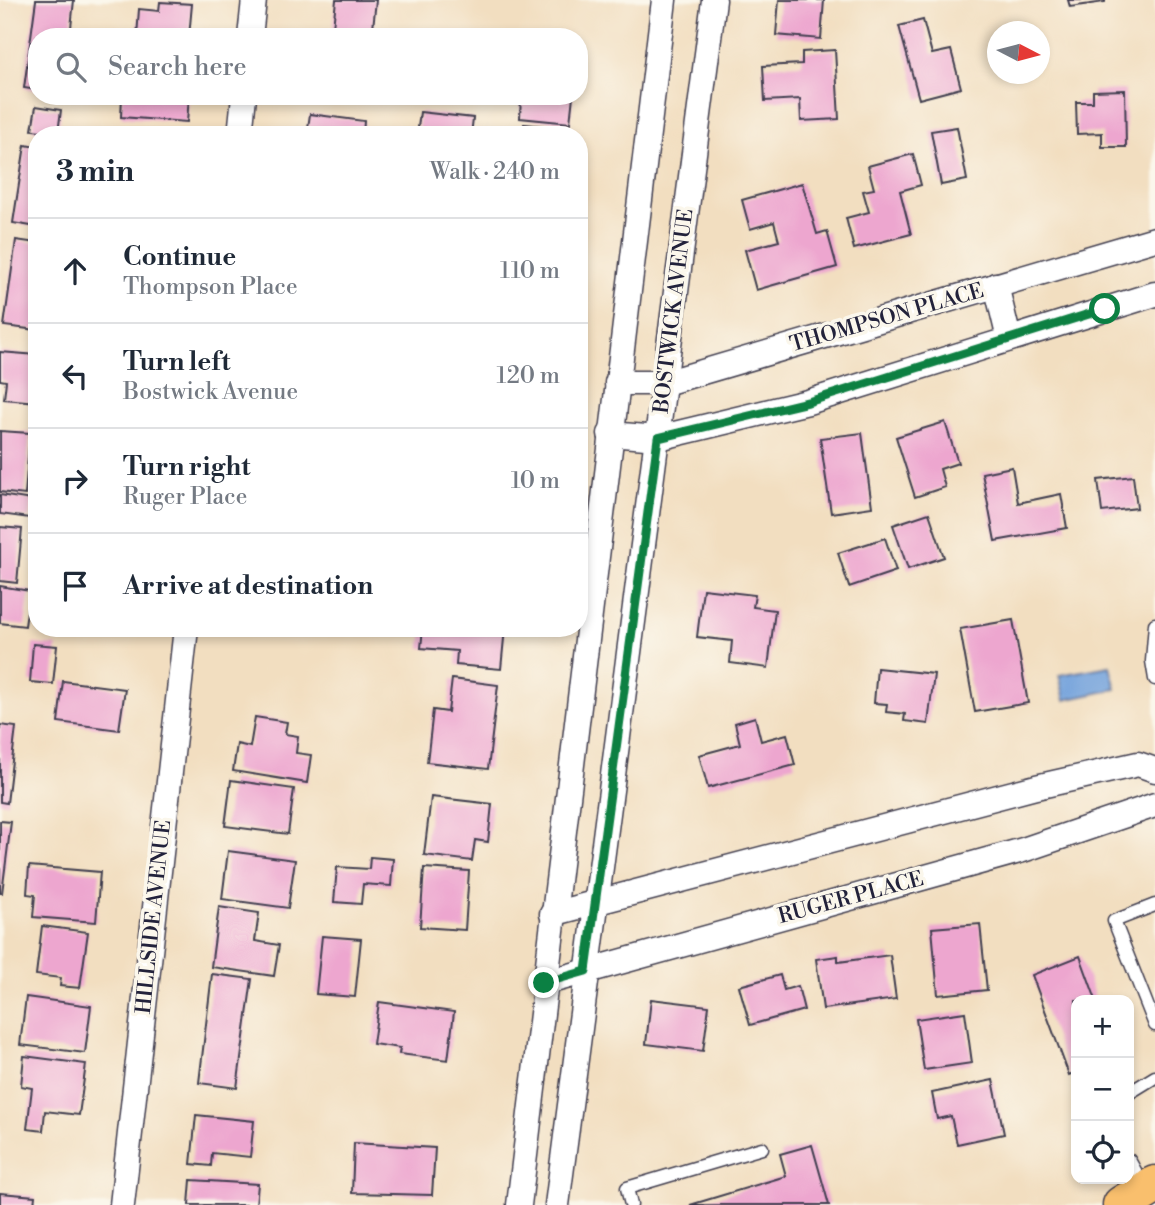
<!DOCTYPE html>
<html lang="en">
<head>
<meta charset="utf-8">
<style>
	body { margin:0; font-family:"Libre Bodoni",serif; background:#f2f2f3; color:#1f2937 }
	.controls { position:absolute; right:21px; bottom:21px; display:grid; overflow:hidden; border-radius:14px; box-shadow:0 4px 10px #0003 }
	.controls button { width:63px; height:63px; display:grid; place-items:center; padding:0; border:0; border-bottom:2px solid #e0e1e3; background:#fff; color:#1f2937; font:35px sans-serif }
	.compass { position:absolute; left:987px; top:21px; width:63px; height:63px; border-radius:50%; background:#fff; box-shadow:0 4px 10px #0003; rotate:96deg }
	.stop { position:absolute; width:21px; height:21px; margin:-16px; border:5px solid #0b8043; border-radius:50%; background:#fff }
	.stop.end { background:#0b8043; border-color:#fff; box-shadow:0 2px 7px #0008 }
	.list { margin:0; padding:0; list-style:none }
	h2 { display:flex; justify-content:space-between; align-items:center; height:91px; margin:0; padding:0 28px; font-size:30px }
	h2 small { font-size:23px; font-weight:400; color:#747a83 }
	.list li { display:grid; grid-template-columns:46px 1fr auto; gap:21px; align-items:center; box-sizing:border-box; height:105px; padding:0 28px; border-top:2px solid #e0e1e3 }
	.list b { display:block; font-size:26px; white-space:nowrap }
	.list p { margin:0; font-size:23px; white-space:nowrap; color:#747a83 }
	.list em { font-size:23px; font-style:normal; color:#747a83 }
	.icon { flex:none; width:38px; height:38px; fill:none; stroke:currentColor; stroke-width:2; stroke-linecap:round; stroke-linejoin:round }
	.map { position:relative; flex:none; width:1155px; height:1205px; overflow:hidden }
	.search { position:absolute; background:#fff; box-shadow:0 4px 10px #0003; left:28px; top:28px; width:560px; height:77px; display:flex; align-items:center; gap:18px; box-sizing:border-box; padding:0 24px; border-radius:28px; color:#747a83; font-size:26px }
	.panel { position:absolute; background:#fff; box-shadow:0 4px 10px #0003; left:28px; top:126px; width:560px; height:511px; border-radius:28px }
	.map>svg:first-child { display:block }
	.water { fill:#72a1db; stroke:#4a628b; stroke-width:2 }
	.building { fill:#eda6cf }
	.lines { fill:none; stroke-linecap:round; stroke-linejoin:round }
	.service-casing { stroke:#413e4f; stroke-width:15 }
	.minor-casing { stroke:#413e4f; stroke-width:27 }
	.primary-casing { stroke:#413e4f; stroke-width:41 }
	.service { stroke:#fff; stroke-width:12 }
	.minor { stroke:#fff; stroke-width:24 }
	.primary { stroke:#f9bf6d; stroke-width:38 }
	.route { stroke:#0b8043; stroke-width:9 }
	.labels { text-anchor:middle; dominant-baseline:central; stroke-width:7; stroke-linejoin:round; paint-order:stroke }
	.street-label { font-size:21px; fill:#22223b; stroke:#fbf7ec }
</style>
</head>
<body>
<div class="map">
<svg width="1155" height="1205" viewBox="0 0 1155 1205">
	<rect width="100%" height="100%" fill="#fbf7ec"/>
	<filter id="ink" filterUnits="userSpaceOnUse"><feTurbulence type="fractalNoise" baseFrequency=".0143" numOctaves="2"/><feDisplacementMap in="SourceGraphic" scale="14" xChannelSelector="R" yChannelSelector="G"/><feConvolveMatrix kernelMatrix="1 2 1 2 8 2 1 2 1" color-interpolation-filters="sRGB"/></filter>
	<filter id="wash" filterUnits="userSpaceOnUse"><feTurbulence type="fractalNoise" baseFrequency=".00686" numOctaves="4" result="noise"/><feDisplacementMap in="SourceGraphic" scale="28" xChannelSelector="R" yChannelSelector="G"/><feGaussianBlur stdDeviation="1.57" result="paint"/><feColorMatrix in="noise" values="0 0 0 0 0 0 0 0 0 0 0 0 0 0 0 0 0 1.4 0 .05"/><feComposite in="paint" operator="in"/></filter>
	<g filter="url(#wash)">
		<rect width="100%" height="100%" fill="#f2dec0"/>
		<path class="water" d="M1110 666 1116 689 1065 700 1059 675Z"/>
		<g id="blocks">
			<g class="building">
				<path d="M36 0H74L70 37H37V90L24 88Z"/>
				<path d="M336 0H376L372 37H332Z"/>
				<path d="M779 0H824L821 39 776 35Z"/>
				<path d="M1068 0H1105V2L1070 7Z"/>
				<path d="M160 2 192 4 189 37H137L139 9 159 11Z"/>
				<path d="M923 20 932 54 951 50 961 88 919 99 899 26Z"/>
				<path d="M835 50 839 119 801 121 800 99 765 101 763 66 802 64V52Z"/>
				<path d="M1125 90 1126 147H1102V133L1077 134 1076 102H1093V91Z"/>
				<path d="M122 96H189L187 122 121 117Z"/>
				<path d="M521 96H573L570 123 520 118Z"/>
				<path d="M36 106 61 110 58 133 32 130Z"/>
				<path d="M420 112 473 118 471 135H417Z"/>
				<path d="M310 114 364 121 363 135H307Z"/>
				<path d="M524 124 573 129 572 135H523Z"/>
				<path d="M957 127 967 180 941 185 931 131Z"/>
				<path d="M25 145 37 147V227L13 223Z"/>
				<path d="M913 154 921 185 900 191 911 234 854 249 846 218 869 212 863 191 874 189 868 166Z"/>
				<path d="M802 183 817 234 827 231 837 267 756 290 745 250 779 241 774 222 750 229 742 200Z"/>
				<path d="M16 240 37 243V330L4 326Z"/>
				<path d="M0 352 37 355V402L4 399 6 381 0 380Z"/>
				<path d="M945 422 958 463 940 469 945 487 915 497 896 437Z"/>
				<path d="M0 431 30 433 25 495 0 492Z"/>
				<path d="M862 433 872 507 831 513 820 438Z"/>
				<path d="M1012 467 1018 503 1061 494 1067 528 995 541 982 473Z"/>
				<path d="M1133 476 1137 508 1102 512 1098 480Z"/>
				<path d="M0 495 32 500 29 518 0 514Z"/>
				<path d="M929 513 944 557 908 569 893 525Z"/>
				<path d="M0 527 22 529 17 583 0 581Z"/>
				<path d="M885 538 896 571 849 587 838 553Z"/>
				<path d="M0 586 30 591 25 626 0 623Z"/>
				<path d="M703 589 755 595 753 607 775 610 768 668 730 663 732 641 697 637Z"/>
				<path d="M1013 620 1028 703 975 712 960 629Z"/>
				<path d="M423 628H505L501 669 456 665 457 651 421 648Z"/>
				<path d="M33 644 57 646 53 684 30 682Z"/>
				<path d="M877 668 934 674 928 724 904 721 905 714 886 712 887 704 874 703Z"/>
				<path d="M452 679 498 685 488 769 427 762 433 710 448 712Z"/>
				<path d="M63 681 125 689 119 730 58 722Z"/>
				<path d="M255 717 287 722 285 734 298 736 296 753 311 755 307 783 233 771 237 744 250 747Z"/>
				<path d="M755 717 761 741 787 734 795 765 708 788 699 755 740 744 735 723Z"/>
				<path d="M0 725 16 727 7 803 0 802Z"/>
				<path d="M231 780 294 789 288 834 225 826Z"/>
				<path d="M431 797 492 804 488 842 475 840 472 861 424 855Z"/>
				<path d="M0 821 11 822 2 893H0Z"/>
				<path d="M228 851 295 860 288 908 222 899Z"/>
				<path d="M370 857 393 859 391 886 363 884 361 904 334 902 337 867 369 869Z"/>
				<path d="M29 866 100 872 96 922 33 917 35 895 27 894Z"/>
				<path d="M424 868 469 871 465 930 420 927Z"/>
				<path d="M219 907 259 913 255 941 279 945 274 976 211 967Z"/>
				<path d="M980 924 987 990 938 995 932 928Z"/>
				<path d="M42 926 88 932 80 988 60 986 61 978 36 975Z"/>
				<path d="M322 936 361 939 355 997 316 994Z"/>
				<path d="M890 955 896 999 823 1009 816 959 838 956V962Z"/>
				<path d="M1080 956 1096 1000H1076V1072L1069 1075 1032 975Z"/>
				<path d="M212 974 252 979 237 1088 199 1083Z"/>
				<path d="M780 975 784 990 798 986 804 1010 750 1025 739 986Z"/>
				<path d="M26 997 91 1006 85 1053 20 1045Z"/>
				<path d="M651 999 709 1006 703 1051 646 1044Z"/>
				<path d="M379 1002 454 1012 448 1060 399 1054 400 1048 373 1044Z"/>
				<path d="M965 1012 972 1063 924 1070 916 1019Z"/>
				<path d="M24 1056 86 1064 79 1115 45 1111 43 1131 27 1129 32 1088 21 1086Z"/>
				<path d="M993 1080 1004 1134 957 1144 951 1116 937 1119 932 1093Z"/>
				<path d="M196 1115 254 1121 250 1157 212 1153 211 1166 191 1164Z"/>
				<path d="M354 1143 435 1148 432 1195 352 1193Z"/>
				<path d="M812 1145 829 1205H690L786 1176 780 1154Z"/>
				<path d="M191 1180 258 1184 256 1205H189Z"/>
				<path d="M0 1193 35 1196 34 1205H0Z"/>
			</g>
		</g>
	</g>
	<g filter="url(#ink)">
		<use href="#blocks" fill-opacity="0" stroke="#413e4f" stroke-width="2"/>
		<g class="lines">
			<defs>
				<g id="service">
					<path d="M1155 624 1152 661 1155 679"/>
					<path d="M1155 905 1114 921 1155 1025"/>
					<path d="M1129 1093 1155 1077"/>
					<path d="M1129 1160 1144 1187"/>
					<path d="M631 1205 627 1188 762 1148"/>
				</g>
				<g id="minor">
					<path d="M250 37 254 0"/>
					<path d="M240 135 244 96"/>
					<path d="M996 285 1009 339"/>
					<path d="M617 383H665L1155 239"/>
					<path d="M610 434 658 438 808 402 1155 294"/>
					<path d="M552 914 1036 787 1138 764 1155 770"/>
					<path d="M544 983 1023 850 1155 805"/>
					<path d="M122 1205 186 628"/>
					<path d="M519 1205 664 0"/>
					<path d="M557 1205 714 0"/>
				</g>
				<path id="primary" d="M1122 1205 1155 1185"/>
			</defs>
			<use href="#service" class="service-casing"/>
			<use href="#minor" class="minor-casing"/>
			<use href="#primary" class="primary-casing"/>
			<use href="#service" class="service"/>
			<use href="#minor" class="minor"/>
			<use href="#primary" class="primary"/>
		</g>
	</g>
	<g class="lines" filter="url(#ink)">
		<path class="route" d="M544 983 586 971 658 438 808 402 1105 309"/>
	</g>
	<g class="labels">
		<g class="street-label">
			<text transform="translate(674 311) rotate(-83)">BOSTWICK AVENUE</text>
			<text transform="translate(887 318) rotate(-16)">THOMPSON PLACE</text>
			<text transform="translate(851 898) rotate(-15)">RUGER PLACE</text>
			<text transform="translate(154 917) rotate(-84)">HILLSIDE AVENUE</text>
		</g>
	</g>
</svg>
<div class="controls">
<button>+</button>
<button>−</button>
<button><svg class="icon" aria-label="locate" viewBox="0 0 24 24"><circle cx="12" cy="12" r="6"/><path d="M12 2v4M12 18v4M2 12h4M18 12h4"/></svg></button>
</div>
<svg class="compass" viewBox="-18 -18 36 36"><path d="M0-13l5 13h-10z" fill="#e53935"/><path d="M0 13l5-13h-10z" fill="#747a83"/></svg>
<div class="stop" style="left:1105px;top:309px"></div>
<div class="stop end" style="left:544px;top:983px"></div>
<div class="search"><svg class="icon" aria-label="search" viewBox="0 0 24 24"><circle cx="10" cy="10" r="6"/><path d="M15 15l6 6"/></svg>Search here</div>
<section class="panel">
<h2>3 min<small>Walk · 240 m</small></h2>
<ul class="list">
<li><svg class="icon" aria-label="ahead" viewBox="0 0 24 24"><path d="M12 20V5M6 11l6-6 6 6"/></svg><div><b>Continue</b><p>Thompson Place</p></div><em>110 m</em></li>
<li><svg class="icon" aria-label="left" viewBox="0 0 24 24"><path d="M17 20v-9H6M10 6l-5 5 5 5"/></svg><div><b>Turn left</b><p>Bostwick Avenue</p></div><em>120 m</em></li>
<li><svg class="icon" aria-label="right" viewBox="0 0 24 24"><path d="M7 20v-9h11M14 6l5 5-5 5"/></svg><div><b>Turn right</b><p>Ruger Place</p></div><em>10 m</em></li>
<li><svg class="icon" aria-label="arrive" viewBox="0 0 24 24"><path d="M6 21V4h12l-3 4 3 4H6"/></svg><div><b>Arrive at destination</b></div></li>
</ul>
</section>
</div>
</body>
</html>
